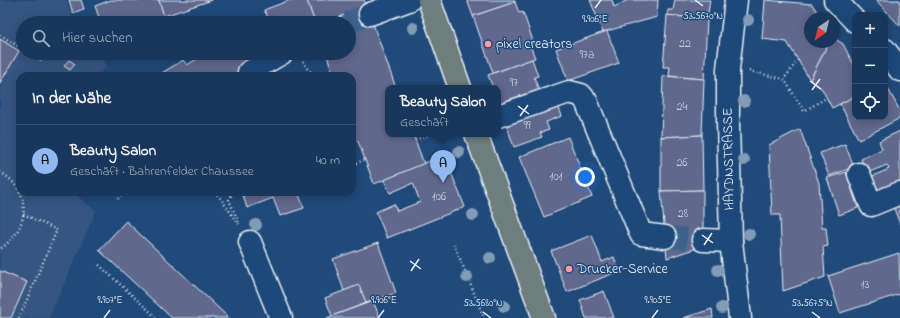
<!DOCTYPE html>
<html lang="de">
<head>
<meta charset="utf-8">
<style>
	body { margin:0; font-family:"Indie Flower",sans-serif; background:#203f62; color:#f1f3f6 }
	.controls { position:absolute; right:12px; top:12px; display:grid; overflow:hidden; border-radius:8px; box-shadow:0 2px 10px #0003 }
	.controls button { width:36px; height:36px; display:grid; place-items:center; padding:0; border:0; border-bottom:1px solid #365272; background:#17385c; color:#f1f3f6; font:20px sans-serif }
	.compass { position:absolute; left:804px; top:12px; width:36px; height:36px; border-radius:50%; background:#17385c; box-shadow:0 2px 10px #0003; rotate:215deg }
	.you { position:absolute; left:585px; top:177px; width:14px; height:14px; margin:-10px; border:3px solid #fff; border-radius:50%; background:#1a73e8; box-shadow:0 0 0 6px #1a73e833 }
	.badge { display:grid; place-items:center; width:26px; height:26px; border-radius:50%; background:#90b9f0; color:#111; font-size:13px; font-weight:700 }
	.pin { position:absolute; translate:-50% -33px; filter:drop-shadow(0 1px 2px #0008) }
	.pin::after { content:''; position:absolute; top:21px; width:14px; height:12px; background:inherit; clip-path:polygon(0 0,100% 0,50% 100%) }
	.popup { position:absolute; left:385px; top:85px; width:116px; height:52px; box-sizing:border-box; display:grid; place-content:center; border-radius:8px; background:#17385c; filter:drop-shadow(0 1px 3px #0005); font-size:13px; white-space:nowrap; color:#9eacbb }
	.popup b { font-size:15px; color:#f1f3f6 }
	.popup::after { content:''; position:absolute; left:50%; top:100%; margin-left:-8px; border:8px solid transparent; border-top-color:#17385c }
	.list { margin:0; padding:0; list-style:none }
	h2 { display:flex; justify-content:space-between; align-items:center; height:52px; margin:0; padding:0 16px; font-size:17px }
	h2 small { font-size:13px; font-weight:400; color:#9eacbb }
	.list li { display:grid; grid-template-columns:26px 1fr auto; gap:12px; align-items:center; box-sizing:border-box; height:72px; padding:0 16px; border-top:1px solid #365272 }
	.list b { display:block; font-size:15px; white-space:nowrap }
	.list p { margin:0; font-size:13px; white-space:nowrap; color:#9eacbb }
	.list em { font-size:13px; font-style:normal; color:#9eacbb }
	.icon { flex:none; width:22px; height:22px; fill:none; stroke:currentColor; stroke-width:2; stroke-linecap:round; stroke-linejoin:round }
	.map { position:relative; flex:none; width:900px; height:318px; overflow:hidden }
	.search { position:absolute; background:#17385c; box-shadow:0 2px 10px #0003; left:16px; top:16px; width:340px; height:44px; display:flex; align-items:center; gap:10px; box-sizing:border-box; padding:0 14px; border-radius:22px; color:#9eacbb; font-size:15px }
	.panel { position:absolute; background:#17385c; box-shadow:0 2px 10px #0003; left:16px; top:72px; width:340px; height:124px; border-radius:12px }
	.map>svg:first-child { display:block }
	.built { fill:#365682 }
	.building { fill:#60688e; stroke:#e8f1f8 }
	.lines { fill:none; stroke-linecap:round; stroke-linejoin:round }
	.minor-tunnel { stroke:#3d638d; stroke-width:22; stroke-dasharray:22 11; stroke-linecap:butt }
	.minor-casing { stroke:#e8f1f8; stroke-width:25 }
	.major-casing { stroke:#e8f1f8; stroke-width:25 }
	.path { stroke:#e8f1f8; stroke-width:2.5; stroke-dasharray:1 3; stroke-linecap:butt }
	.minor { stroke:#1f4a7a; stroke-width:22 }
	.major { stroke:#6d7e7c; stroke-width:22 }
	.tree { fill:#819cb6 }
	.ticks { fill:none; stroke:#e8f1f8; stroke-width:1.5 }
	.poi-dot { fill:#ff9aa2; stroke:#1f4a7a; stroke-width:1.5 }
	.labels { text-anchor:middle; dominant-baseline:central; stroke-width:3; stroke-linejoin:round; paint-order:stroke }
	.number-label { font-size:12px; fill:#c6cfde }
	.poi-label { font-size:14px; fill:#e8f1f8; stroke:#1f4a7a; text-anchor:start }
	.street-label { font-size:14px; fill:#e8f1f8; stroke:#1f4a7a }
	.ticks-label { font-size:10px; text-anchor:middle; fill:#e8f1f8; stroke:#1f4a7a; stroke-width:3; stroke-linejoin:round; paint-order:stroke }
</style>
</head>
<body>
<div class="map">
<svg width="900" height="318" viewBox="0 0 900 318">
	<rect width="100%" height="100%" fill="#1f4a7a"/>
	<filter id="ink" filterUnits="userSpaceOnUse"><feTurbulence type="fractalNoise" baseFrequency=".025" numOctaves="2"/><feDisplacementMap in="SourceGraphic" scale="8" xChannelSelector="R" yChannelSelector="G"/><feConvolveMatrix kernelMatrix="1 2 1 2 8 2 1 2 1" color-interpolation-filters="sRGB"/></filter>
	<g filter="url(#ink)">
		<path class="built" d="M0 0H66L72 16 77 23H23V53H98L107 66 97 76H20V192H72L96 211 49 318H0Z"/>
		<g class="building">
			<path d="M69 0H81L84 9 73 13Z"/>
			<path d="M111 0H159L164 16 146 23H101L95 6Z"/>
			<path d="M159 0H212L164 16Z"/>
			<path d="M290 0H307L315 23H271L264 10Z"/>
			<path d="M307 0H364L367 7 322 23H315Z"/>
			<path d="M467 0H514L515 2 473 16Z"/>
			<path d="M590 0H612L614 7 628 0H658L657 17 603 32Z"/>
			<path d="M675 0H710L707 20 667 15 668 10H673Z"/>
			<path d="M765 0 812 4 821 18H810V42H829L810 80 787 42 762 39Z"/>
			<path d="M876 0H900V26Z"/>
			<path d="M515 2 519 13 523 12 534 44 530 45 535 58 493 73 473 16Z"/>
			<path d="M367 7 396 88H388V134H413L424 164 374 184 358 141 352 143V76H334L326 53H349V23H322Z"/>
			<path d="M667 15 707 20 704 79 669 76 670 67H663Z"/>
			<path d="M607 31 619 63 568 81 556 49Z"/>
			<path d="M834 38 843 44 855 67V96L832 108 822 89 810 80 829 42H834Z"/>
			<path d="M0 39 19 51 0 83Z"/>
			<path d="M207 53H262L251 76H157L183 60 187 65Z"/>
			<path d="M532 59 538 76 534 77 540 93 500 108 498 101V88H493L488 75Z"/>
			<path d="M69 60 75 64 70 70 64 66Z"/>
			<path d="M663 76 704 79 702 135 661 137Z"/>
			<path d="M885 83 900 111V118L859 140 840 104 855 96V117H885Z"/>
			<path d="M557 103 562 116 546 122 549 130 540 133 542 137 514 147 505 121Z"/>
			<path d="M800 129 819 183 822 228H826L828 246 823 247 825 277 783 291 780 215H772L769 145Z"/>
			<path d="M900 131V188L873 193 866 179 889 169 887 165 867 173 861 159 882 149 879 141Z"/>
			<path d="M702 135 703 190 661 191V137Z"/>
			<path d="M568 137 592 197 544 217 519 157Z"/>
			<path d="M845 144 854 167 829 176 820 153Z"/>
			<path d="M444 155 465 207 387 238 376 212 394 204 397 211 420 202 413 183 390 193 384 180Z"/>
			<path d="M846 172 858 208 839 215 827 178Z"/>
			<path d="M703 190V246L667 258 661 191Z"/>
			<path d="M242 192H298L304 208 280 216 273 198 247 208Z"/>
			<path d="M900 198V224L891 201Z"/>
			<path d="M126 221 229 318H172L159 306 99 250Z"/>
			<path d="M592 235 602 262 614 257 619 271 567 292 551 251Z"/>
			<path d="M378 243 396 293 366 303 359 285 344 291 333 259Z"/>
			<path d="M899 253 900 294 840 313 828 276Z"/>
			<path d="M0 271 27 282 11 318H0Z"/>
			<path d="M359 285 366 303 332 316 325 298Z"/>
			<path d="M604 291 614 318H586L580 300Z"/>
			<path d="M373 301 380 318H327L332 316Z"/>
			<path d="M712 309 713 318H683Z"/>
		</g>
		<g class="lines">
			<g class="minor-tunnel">
				<path d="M347 23 370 14"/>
				<path d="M665 237 703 240"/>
			</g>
			<defs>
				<g id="minor">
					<path d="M736 0 728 69V122L731 241 740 318"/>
					<path d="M835 0 855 21"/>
					<path d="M370 14 409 0"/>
					<path d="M885 50 900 70"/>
					<path d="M249 72 282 53"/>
					<path d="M498 116 569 92 581 95 586 101 641 234 665 237"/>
					<path d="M859 174 871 205 900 193"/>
					<path d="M703 240 731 241"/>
					<path d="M250 242 281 318"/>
				</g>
				<g id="major">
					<path d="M429 0 460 88"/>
					<path d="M476 134 544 318"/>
				</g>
			</defs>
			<use href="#minor" class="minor-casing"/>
			<use href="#major" class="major-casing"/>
			<g class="path">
				<path d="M0 35 23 49"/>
				<path d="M30 53 41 60"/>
				<path d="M798 60 784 79 804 111 826 98"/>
				<path d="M303 61 307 68 315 76"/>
				<path d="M749 71 784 79"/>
				<path d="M415 140 432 134"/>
				<path d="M352 164 365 160"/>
				<path d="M0 172C33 191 30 229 0 249"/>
				<path d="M214 192C224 200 230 214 239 224"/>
				<path d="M233 192 229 200 239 223"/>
				<path d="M118 199 123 192"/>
				<path d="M454 244 484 318"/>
				<path d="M99 265 157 318"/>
				<path d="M19 318 57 230 23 214"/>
			</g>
			<use href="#minor" class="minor"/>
			<use href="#major" class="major"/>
		</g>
		<g class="tree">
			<circle cx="748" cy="20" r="6"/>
			<circle cx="413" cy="28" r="6"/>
			<circle cx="744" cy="101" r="6"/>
			<circle cx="459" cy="152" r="6"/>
			<circle cx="744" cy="160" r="6"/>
			<circle cx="473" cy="215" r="6"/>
			<circle cx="256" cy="225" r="6"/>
			<circle cx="749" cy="234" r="6"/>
			<circle cx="490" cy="258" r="6"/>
			<circle cx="718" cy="270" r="6"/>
			<circle cx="467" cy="277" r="6"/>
			<circle cx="504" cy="306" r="6"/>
			<circle cx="722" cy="308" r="6"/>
		</g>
	</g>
	<path class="ticks" d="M695 0 703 6M595 8 601 0M810 81 821 89M812 90 820 79M518 106 529 114M520 116 528 105M702 235 713 243M704 245 712 233M410 261 421 269M411 271 419 259M483 312 491 318M812 312 820 318M104 318 110 310M378 318 384 310M652 318 658 310"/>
	<g class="poi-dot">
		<circle cx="488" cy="44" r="4"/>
		<circle cx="569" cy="269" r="4"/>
	</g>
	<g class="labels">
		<g class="number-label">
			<text x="685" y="44">22</text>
			<text x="587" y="55">97a</text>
			<text x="514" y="83">97</text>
			<text x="682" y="107">24</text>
			<text x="527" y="126">99</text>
			<text x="682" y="163">26</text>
			<text x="556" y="177">101</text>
			<text x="439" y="197">106</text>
			<text x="683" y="214">28</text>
			<text x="865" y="285">13</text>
		</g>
		<g class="poi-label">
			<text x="496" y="44">pixel creators</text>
			<text x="577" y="269">Drucker-Service</text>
		</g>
		<g class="street-label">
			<text transform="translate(729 159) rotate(-91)">HAYDNSTRASSE</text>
		</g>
	</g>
	<g class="ticks-label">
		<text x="703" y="19">53.5670°N</text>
		<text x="595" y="22">9.906°E</text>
		<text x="110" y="303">9.907°E</text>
		<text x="384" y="303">9.906°E</text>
		<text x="658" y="303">9.905°E</text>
		<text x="483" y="306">53.5680°N</text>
		<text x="812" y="306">53.5675°N</text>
	</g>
</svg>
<div class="controls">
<button>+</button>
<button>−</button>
<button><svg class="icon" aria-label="locate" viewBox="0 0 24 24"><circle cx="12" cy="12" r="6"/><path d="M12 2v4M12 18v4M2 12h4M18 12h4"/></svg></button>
</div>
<svg class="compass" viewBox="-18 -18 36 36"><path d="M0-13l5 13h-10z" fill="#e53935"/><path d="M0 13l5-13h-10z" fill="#9eacbb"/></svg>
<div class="you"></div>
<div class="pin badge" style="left:443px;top:183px">A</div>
<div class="popup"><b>Beauty Salon</b>Geschäft</div>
<div class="search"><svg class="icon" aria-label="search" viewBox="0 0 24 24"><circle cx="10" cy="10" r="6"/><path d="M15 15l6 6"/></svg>Hier suchen</div>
<section class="panel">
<h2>In der Nähe<small></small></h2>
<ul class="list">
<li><span class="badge">A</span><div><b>Beauty Salon</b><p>Geschäft · Bahrenfelder Chaussee</p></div><em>40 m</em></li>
</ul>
</section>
</div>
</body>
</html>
